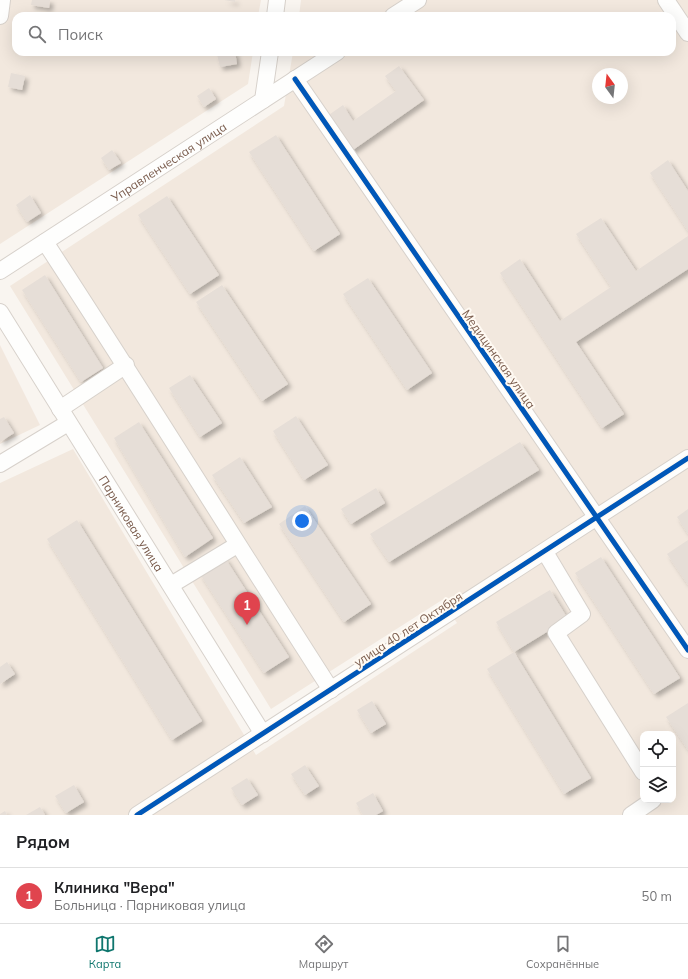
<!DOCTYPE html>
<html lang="ru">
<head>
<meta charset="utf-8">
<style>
	body { margin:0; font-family:Mulish,sans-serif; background:#f2f2f2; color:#202124 }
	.controls { position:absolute; right:12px; bottom:12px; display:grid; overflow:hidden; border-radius:8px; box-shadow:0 4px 16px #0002 }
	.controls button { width:36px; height:36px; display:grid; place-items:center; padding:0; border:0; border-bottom:1px solid #e0e0e0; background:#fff; color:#202124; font:20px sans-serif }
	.compass { position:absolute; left:592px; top:68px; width:36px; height:36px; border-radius:50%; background:#fff; box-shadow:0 4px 16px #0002; rotate:345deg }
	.you { position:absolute; left:302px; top:521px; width:14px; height:14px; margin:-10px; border:3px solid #fff; border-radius:50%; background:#1a73e8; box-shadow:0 0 0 6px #1a73e833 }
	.badge { display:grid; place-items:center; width:26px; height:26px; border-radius:50%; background:#0f766e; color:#fff; font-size:13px; font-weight:700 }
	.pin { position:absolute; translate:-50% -33px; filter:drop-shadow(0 1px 2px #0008) }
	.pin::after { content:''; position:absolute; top:21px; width:14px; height:12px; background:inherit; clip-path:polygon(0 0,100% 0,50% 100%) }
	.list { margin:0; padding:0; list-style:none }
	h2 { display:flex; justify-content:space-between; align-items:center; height:52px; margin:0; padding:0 16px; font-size:17px }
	h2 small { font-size:13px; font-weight:400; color:#757577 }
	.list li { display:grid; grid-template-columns:26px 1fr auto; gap:12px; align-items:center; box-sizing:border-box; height:56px; padding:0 16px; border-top:1px solid #e0e0e0 }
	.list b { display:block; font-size:15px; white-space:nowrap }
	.list p { margin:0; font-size:13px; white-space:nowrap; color:#757577 }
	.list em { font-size:13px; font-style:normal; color:#757577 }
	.icon { flex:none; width:22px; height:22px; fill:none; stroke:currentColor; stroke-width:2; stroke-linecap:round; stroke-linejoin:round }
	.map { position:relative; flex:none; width:688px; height:815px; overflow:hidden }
	.search { position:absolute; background:#fff; box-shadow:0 4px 16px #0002; left:12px; right:12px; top:12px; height:44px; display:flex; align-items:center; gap:10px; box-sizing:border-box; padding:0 14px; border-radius:12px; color:#757577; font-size:15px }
	.sheet { height:108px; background:#fff }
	nav { display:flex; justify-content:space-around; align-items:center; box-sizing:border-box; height:56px; border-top:1px solid #e0e0e0; background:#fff; font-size:11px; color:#757577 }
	nav a { display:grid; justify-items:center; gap:2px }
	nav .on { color:#0f766e }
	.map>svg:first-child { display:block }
	.residential { fill:#f2e8de; fill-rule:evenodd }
	.building { fill:#e6ded7; filter:url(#shadow) }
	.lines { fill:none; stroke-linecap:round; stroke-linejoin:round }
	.minor-casing { stroke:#d7d1cb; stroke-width:18 }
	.minor { stroke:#fefefd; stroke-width:16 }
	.cycleway-casing { stroke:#fffaf3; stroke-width:8 }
	.cycleway { stroke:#0057b8; stroke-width:5 }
	.labels { text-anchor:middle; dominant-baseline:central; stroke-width:4; stroke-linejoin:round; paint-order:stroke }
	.street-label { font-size:12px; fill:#7a5c4d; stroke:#fffaf3 }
</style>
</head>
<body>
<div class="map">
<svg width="688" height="815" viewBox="0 0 688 815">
	<defs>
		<filter id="shadow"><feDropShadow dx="3.5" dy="3.5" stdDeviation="2" flood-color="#0004"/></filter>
	</defs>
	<rect width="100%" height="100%" fill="#f9f5f0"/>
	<g class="residential">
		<path d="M0 0H261L258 16H16V52H253L248 84 0 244Z"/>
		<path d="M301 0H688V815H0V483L73 449 256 755 457 623 442 600 271 709 10 286 284 106 293 52H672V16H299ZM598 74H622V98H598ZM643 734H673V800H643Z"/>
		<path d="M0 345 40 425 0 444Z"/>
	</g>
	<g class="building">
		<path d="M32 0H50L49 8 31 5Z"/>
		<path d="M224 0H235V2Z"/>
		<path d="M15 37H16V47H13Z"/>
		<path d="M225 52H235L237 64 220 67 217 54Z"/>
		<path d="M399 66 424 100 350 152 326 117 343 105 353 121 396 91 385 76Z"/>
		<path d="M11 73 25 76 22 90 8 87Z"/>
		<path d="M209 88 216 99 204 107 197 96Z"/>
		<path d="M276 135 340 234 314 251 249 152Z"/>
		<path d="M112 150 121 163 109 170 101 158Z"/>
		<path d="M668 160 688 191V231L650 173Z"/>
		<path d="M30 195 41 213 27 222 16 205Z"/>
		<path d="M167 196 219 275 190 294 138 215Z"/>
		<path d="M601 218 636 271 688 236V269L576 342 624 414 602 428 500 273 520 259 560 321 611 287 576 234Z"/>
		<path d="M45 275 103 368 81 382 22 290Z"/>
		<path d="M368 278 432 373 407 390 343 294Z"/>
		<path d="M222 285 288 384 262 401 196 302Z"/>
		<path d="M190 375 222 423 200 437 169 388Z"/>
		<path d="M296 416 328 465 304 480 273 431Z"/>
		<path d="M4 417 14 433 0 442V419Z"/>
		<path d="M139 422 213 538 185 557 114 438Z"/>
		<path d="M520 442 539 470 389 562 370 534Z"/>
		<path d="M240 457 272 507 244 523 212 475Z"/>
		<path d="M376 488 385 503 351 524 341 509Z"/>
		<path d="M305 506 371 604 344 622 279 524Z"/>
		<path d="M688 509V534L677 517Z"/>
		<path d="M77 520 202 721 172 740 47 539Z"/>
		<path d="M688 540V585L667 554Z"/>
		<path d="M601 557 680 678 654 694 575 573Z"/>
		<path d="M225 558 289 657 264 673 200 574Z"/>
		<path d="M550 590 568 619 514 652 496 622Z"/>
		<path d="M514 652 591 778 564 794 487 669Z"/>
		<path d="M7 662 15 674 0 684V667Z"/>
		<path d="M372 701 386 724 371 733 357 710Z"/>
		<path d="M688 703V750L666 717Z"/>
		<path d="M305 765 319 786 305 795 291 774Z"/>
		<path d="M247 778 258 795 242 805 231 788Z"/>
		<path d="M74 785 84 802 66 813 55 796Z"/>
		<path d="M373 793 383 811 376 815H363L356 803Z"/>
		<path d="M40 807 45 815H26Z"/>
		<path d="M5 811 7 815H0V814Z"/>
	</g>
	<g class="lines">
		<defs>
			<g id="minor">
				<path d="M666 0 688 33"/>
				<path d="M0 16 2 0"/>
				<path d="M275 16 277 0"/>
				<path d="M393 16 418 0"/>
				<path d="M295 79 688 650"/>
				<path d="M263 100 270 52"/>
				<path d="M45 242C142 390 235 541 331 690"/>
				<path id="s1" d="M0 271 337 52"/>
				<path id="s2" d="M0 312 263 734"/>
				<path d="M60 409 126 365"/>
				<path d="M0 464 68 423"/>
				<path d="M545 552 582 614 556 633 643 772"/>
				<path d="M171 585 237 545"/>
				<path d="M137 815 688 458"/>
				<path d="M631 815 653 800"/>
			</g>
		</defs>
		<use href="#minor" class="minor-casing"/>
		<use href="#minor" class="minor"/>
		<defs>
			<g id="cycleway">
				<path d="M295 79 688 650"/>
				<path d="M137 815 688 458"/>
			</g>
		</defs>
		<use href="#cycleway" class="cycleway-casing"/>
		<use href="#cycleway" class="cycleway"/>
	</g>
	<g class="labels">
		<g class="street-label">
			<text stroke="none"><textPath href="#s1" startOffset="201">Управленческая улица</textPath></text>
			<text transform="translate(499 359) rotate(55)">Медицинская улица</text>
			<text stroke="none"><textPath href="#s2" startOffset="249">Парниковая улица</textPath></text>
			<text transform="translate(408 629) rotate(-33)">улица 40 лет Октября</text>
		</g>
	</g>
</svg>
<div class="controls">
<button><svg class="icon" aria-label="locate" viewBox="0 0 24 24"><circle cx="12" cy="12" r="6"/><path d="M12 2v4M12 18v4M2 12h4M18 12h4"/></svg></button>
<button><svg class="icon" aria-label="layers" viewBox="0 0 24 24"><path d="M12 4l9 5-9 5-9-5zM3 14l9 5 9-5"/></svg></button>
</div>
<svg class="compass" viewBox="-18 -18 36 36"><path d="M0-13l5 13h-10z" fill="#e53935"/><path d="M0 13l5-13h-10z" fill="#757577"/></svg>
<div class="you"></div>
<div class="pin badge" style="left:247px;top:625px;background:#e0444e">1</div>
<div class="search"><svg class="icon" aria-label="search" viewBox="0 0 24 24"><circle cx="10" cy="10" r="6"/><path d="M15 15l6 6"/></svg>Поиск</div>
</div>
<section class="sheet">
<h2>Рядом<small></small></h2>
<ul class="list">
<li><span class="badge" style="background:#e0444e">1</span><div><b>Клиника &quot;Вера&quot;</b><p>Больница · Парниковая улица</p></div><em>50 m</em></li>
</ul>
</section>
<nav>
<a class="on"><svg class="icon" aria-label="map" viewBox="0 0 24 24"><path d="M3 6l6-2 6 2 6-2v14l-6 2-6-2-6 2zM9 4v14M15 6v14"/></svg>Карта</a>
<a><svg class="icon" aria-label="directions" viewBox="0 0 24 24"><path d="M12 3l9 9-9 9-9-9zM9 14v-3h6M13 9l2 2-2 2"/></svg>Маршрут</a>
<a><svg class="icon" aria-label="saved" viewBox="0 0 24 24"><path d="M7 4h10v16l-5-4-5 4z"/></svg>Сохранённые</a>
</nav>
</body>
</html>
